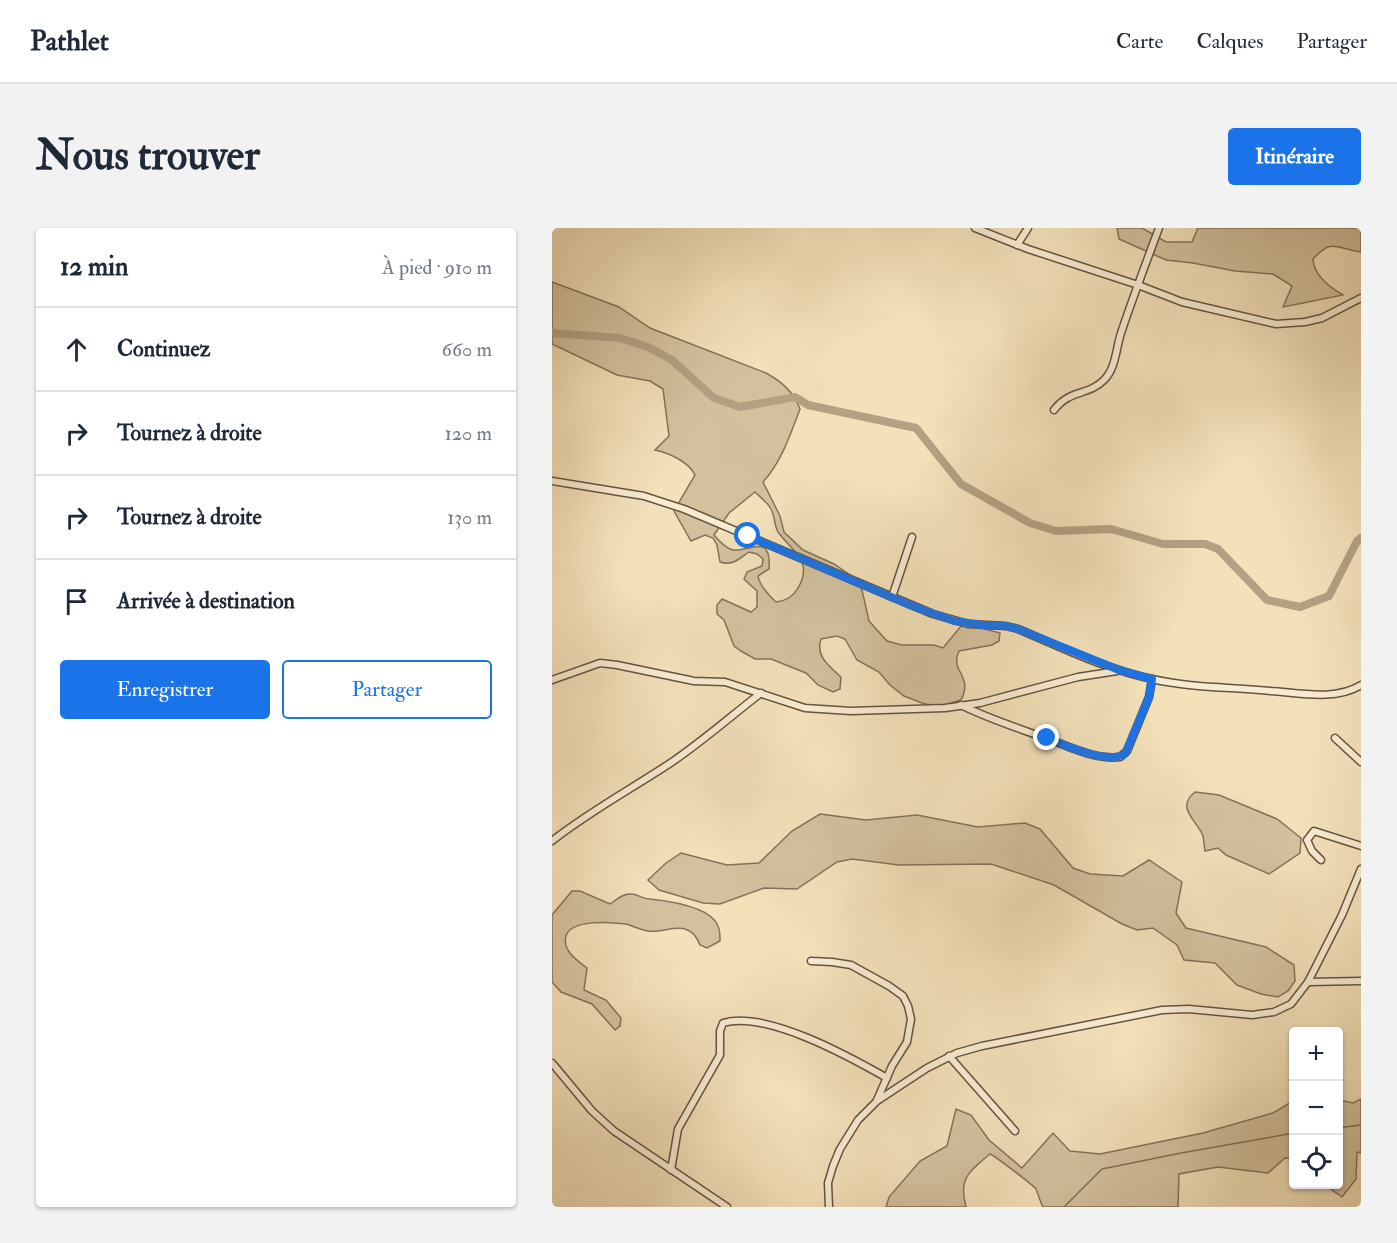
<!DOCTYPE html>
<html lang="fr">
<head>
<meta charset="utf-8">
<style>
	body { margin:0; font-family:"IM FELL Double Pica",serif; background:#f2f2f3; color:#1f2937 }
	.controls { position:absolute; right:18px; bottom:18px; display:grid; overflow:hidden; border-radius:6px; box-shadow:0 2px 4px #0004 }
	.controls button { width:54px; height:54px; display:grid; place-items:center; padding:0; border:0; border-bottom:2px solid #e0e1e3; background:#fff; color:#1f2937; font:30px sans-serif }
	.stop { position:absolute; width:18px; height:18px; margin:-14px; border:4px solid #1a73e8; border-radius:50%; background:#fff }
	.stop.end { background:#1a73e8; border-color:#fff; box-shadow:0 2px 6px #0008 }
	.list { margin:0; padding:0; list-style:none }
	h2 { display:flex; justify-content:space-between; align-items:center; height:78px; margin:0; padding:0 24px; font-size:26px }
	h2 small { font-size:20px; font-weight:400; color:#747a83 }
	.list li { display:grid; grid-template-columns:39px 1fr auto; gap:18px; align-items:center; box-sizing:border-box; height:84px; padding:0 24px; border-top:2px solid #e0e1e3 }
	.list b { display:block; font-size:22px; white-space:nowrap }
	.list em { font-size:20px; font-style:normal; color:#747a83 }
	.actions { display:flex; gap:12px; padding:18px 24px }
	.actions a { flex:1; padding:14px 0; border:2px solid #1a73e8; border-radius:6px; text-align:center; font-size:21px; color:#1a73e8 }
	.actions .main { background:#1a73e8; color:#fff }
	.icon { flex:none; width:33px; height:33px; fill:none; stroke:currentColor; stroke-width:2; stroke-linecap:round; stroke-linejoin:round }
	.map { position:relative; flex:none; width:809px; height:979px; overflow:hidden; border-radius:6px }
	header { display:flex; align-items:center; gap:36px; box-sizing:border-box; height:84px; padding:0 30px; background:#fff; border-bottom:2px solid #e0e1e3 }
	header strong { font-size:28px }
	nav { display:flex; gap:33px; margin-inline-start:auto; font-size:21px }
	.intro { display:flex; align-items:center; justify-content:space-between; box-sizing:border-box; height:144px; padding:0 36px }
	h1 { margin:0; font-size:42px }
	.button { padding:15px 27px; border-radius:6px; background:#1a73e8; color:#fff; font-size:21px; font-weight:700 }
	main { display:flex; gap:36px; padding:0 36px }
	aside { flex:1; background:#fff; border-radius:6px; box-shadow:0 2px 4px #0004 }
	.map>svg:first-child { display:block }
	.green { fill:#d3c19e; stroke:#86725a; stroke-width:1.5; fill-rule:evenodd }
	.lines { fill:none; stroke-linecap:round; stroke-linejoin:round }
	.stream { stroke:#826f58; stroke-width:1.5 }
	.river { stroke:#b3a183; stroke-width:8 }
	.minor-casing { stroke:#675340; stroke-width:9 }
	.minor { stroke:#f7ecd2; stroke-width:6 }
	.route { stroke:#1a73e8; stroke-width:8 }
</style>
</head>
<body>
<header>
<strong>Pathlet</strong>
<nav><a>Carte</a><a>Calques</a><a>Partager</a></nav>
</header>
<div class="intro"><h1>Nous trouver</h1><a class="button">Itinéraire</a></div>
<main>
<aside>
<h2>12 min<small>À pied · 910 m</small></h2>
<ul class="list">
<li><svg class="icon" aria-label="ahead" viewBox="0 0 24 24"><path d="M12 20V5M6 11l6-6 6 6"/></svg><div><b>Continuez</b></div><em>660 m</em></li>
<li><svg class="icon" aria-label="right" viewBox="0 0 24 24"><path d="M7 20v-9h11M14 6l5 5-5 5"/></svg><div><b>Tournez à droite</b></div><em>120 m</em></li>
<li><svg class="icon" aria-label="right" viewBox="0 0 24 24"><path d="M7 20v-9h11M14 6l5 5-5 5"/></svg><div><b>Tournez à droite</b></div><em>130 m</em></li>
<li><svg class="icon" aria-label="arrive" viewBox="0 0 24 24"><path d="M6 21V4h12l-3 4 3 4H6"/></svg><div><b>Arrivée à destination</b></div></li>
</ul>
<div class="actions"><a class="main">Enregistrer</a><a>Partager</a></div>
</aside>
<div class="map">
<svg width="809" height="979" viewBox="0 0 809 979">
	<rect width="100%" height="100%" fill="#f3e1ba"/>
	<filter id="stains"><feTurbulence type="fractalNoise" baseFrequency=".00333" numOctaves="4"/><feColorMatrix values="0 0 0 0 .2 0 0 0 0 .09 0 0 0 0 .02 0 0 0 .5 -.17"/></filter>
	<radialGradient id="worn" r=".72"><stop offset=".6" stop-color="#630" stop-opacity="0"/><stop offset="1" stop-color="#630" stop-opacity=".3"/></radialGradient>
	<g class="green">
		<path d="M565 0H590L614 14H640L646 0H809V24C784 21 781 9 761 31 762 48 777 59 791 67L731 79 740 58 721 46 683 43 641 35 614 32 567 11Z"/>
		<path d="M0 54 67 79 98 100 214 145C230 154 241 163 248 181 238 207 230 233 211 254L228 288 232 304 251 322 282 336 301 349 310 362 317 393 335 413 350 417H382L391 420 410 397H418L448 405 447 413 440 417 407 423C397 444 422 447 409 472L386 479 370 475 352 468 338 457 327 444 305 432 293 411 285 408 269 411C263 428 277 438 289 449L288 461 281 464 266 457 254 445 219 431H203L189 423 182 418 172 392 165 386V377L170 371 199 384 205 379V363L192 351 195 344 210 338 211 331 205 326 197 324C187 331 181 338 168 334L165 317 161 310 153 307 139 313 122 283 143 247C137 234 117 225 103 222L117 208 111 161 98 153 65 147 0 116ZM203 264C208 269 216 275 219 281 223 288 222 297 226 304 240 323 262 333 246 360 241 369 234 373 224 374 217 368 207 356 206 348L217 341C220 304 197 324 181 322 173 320 167 313 162 307L177 285Z"/>
		<path d="M643 564 667 567 725 591 749 610 748 625 717 646 674 627 666 620 653 623C652 618 652 612 651 608 645 592 623 580 643 564Z"/>
		<path d="M268 586 314 592 365 587 426 599 473 595 488 601 521 640 538 646 571 648 597 632 630 654 624 685 634 700 714 719 742 737 743 753 736 763 726 769 709 766 685 757 663 735 632 732 625 717 601 700 585 702 570 696 502 657 439 636 347 637 300 631 285 634 245 661 212 660 168 676 151 675 107 662 96 652 114 635 129 625 175 637 207 635 240 603Z"/>
		<path d="M20 663H28L58 676C64 672 71 665 79 666 85 666 91 671 98 671 116 673 159 679 166 698 168 702 168 708 168 713L155 720 148 717C137 688 114 706 96 703 88 702 81 698 74 696 59 694 19 691 14 708 10 723 25 732 35 740L32 762 54 772 69 790 68 798 63 802 40 776 9 764 0 754V687Z"/>
		<path d="M809 871V925L805 924 804 951 790 969 773 957 786 956 787 872 801 875Z"/>
		<path d="M741 873V930H733L716 945 666 939 627 946 626 979H491C488 973 486 966 484 961 482 958 443 928 438 926 417 944 406 950 414 979H334L337 969 368 933 395 918 404 881 419 887 437 912 470 940 501 905 518 923 548 926 651 905 721 885Z"/>
	</g>
	<g class="lines">
		<g class="stream">
			<path d="M786 900 809 897"/>
			<path d="M512 979 550 941 629 925 742 905"/>
		</g>
		<path class="river" d="M0 105 68 110 96 119 120 132 162 170 188 179 243 169 256 177 364 200 409 256 478 295 504 303 559 301 611 316H653L666 321 715 372 748 379 777 368 805 313 809 310"/>
		<defs>
			<g id="minor">
				<path d="M423 0 476 21 586 57 630 74 724 96 753 94 770 90 809 70"/>
				<path d="M465 17 476 0"/>
				<path d="M502 182C518 161 536 168 552 152 564 140 564 120 569 105 581 69 594 35 607 0"/>
				<path d="M0 253 92 268 132 281 381 386 416 396 454 398 466 401C509 419 553 441 600 451 639 460 679 459 719 463 748 465 783 473 809 457"/>
				<path d="M340 369 360 309"/>
				<path d="M0 452 48 435 65 437 142 453 173 454 253 480 299 483 393 480 428 475 526 449 565 443"/>
				<path d="M409 477C437 491 466 500 496 511 518 519 544 532 568 529L575 523 597 469 600 451"/>
				<path d="M783 510 809 534"/>
				<path d="M0 613C38 583 81 560 120 534 151 513 179 488 209 465"/>
				<path d="M769 632 760 623 755 612 762 603 809 618"/>
				<path d="M259 733 280 734 299 737 337 758 351 768 356 778 359 791 355 814 340 838 325 872"/>
				<path d="M756 754 809 753"/>
				<path d="M397 828 463 903"/>
				<path d="M0 835 40 883 62 903 175 979"/>
				<path d="M119 942 126 901 168 827V803L171 795C214 782 298 829 335 850"/>
				<path d="M277 979 276 955 281 938 288 921 306 892 325 873 375 840 405 825 430 818 610 782 637 781 700 787 722 784 739 776 756 754 790 687 809 641"/>
			</g>
		</defs>
		<use href="#minor" class="minor-casing"/>
		<use href="#minor" class="minor"/>
	</g>
	<g class="lines">
		<path class="route" d="M196 308 360 378 402 393 430 397 454 398 466 401 567 442 600 451 597 469 573 526C553 536 514 518 495 510"/>
	</g>
	<rect width="100%" height="100%" filter="url(#stains)"/>
	<rect width="100%" height="100%" fill="url(#worn)"/>
</svg>
<div class="controls">
<button>+</button>
<button>−</button>
<button><svg class="icon" aria-label="locate" viewBox="0 0 24 24"><circle cx="12" cy="12" r="6"/><path d="M12 2v4M12 18v4M2 12h4M18 12h4"/></svg></button>
</div>
<div class="stop" style="left:196px;top:308px"></div>
<div class="stop end" style="left:495px;top:510px"></div>
</div>
</main>
</body>
</html>
